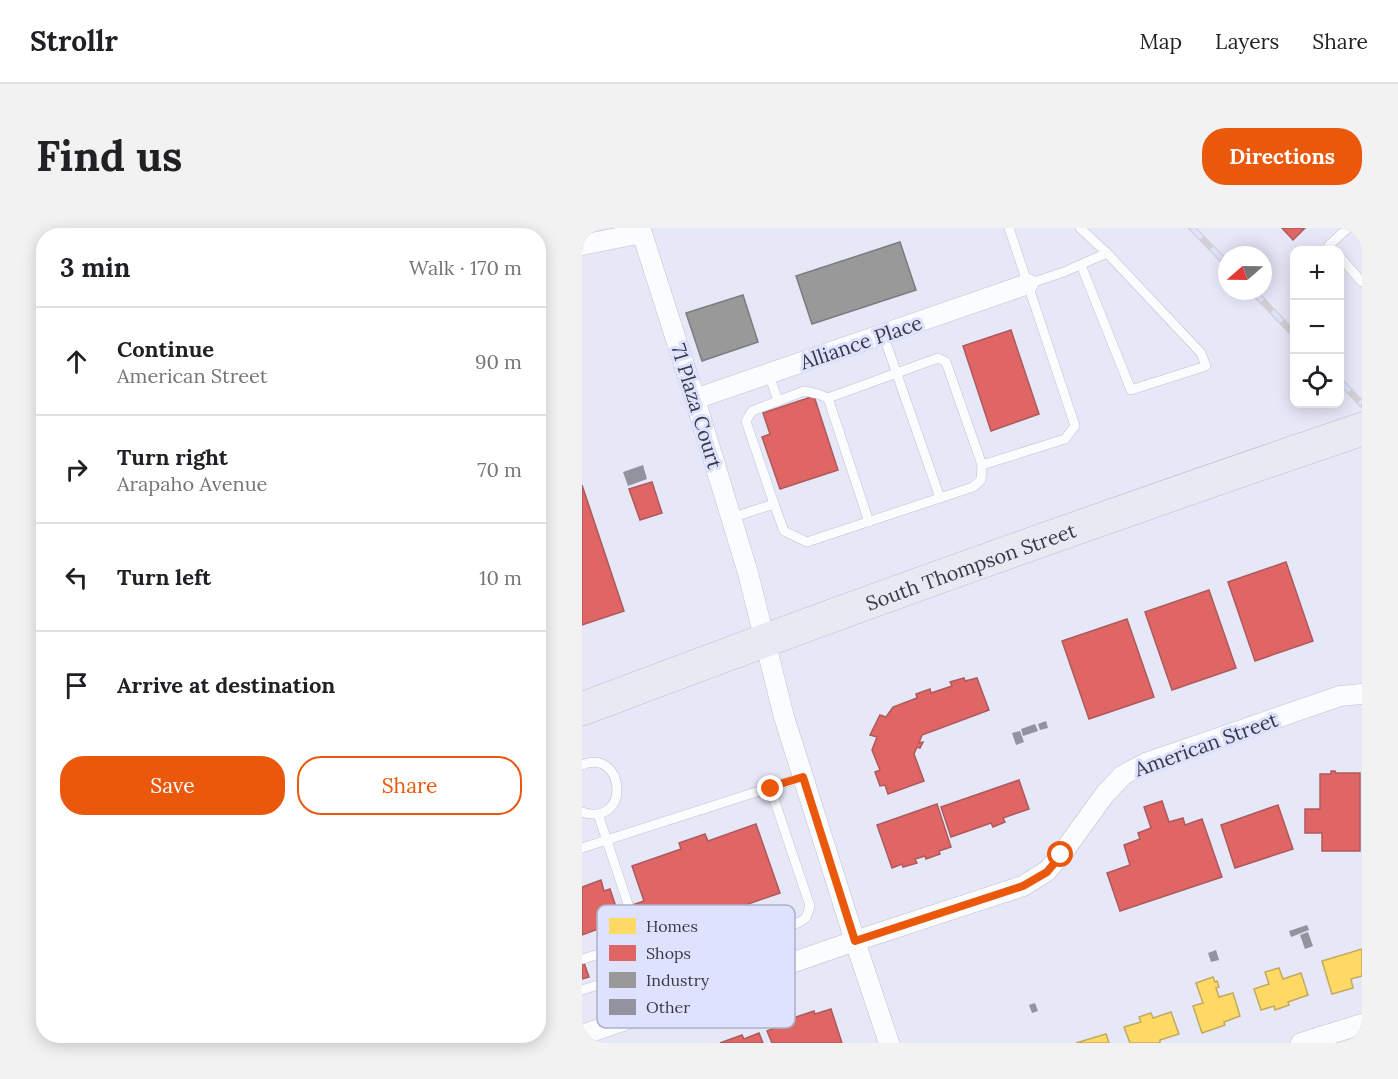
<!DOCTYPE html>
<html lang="en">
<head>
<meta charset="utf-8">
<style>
	body { margin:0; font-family:Lora,serif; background:#f2f2f2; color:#202124 }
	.controls { position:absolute; right:18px; top:18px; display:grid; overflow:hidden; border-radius:12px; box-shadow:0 3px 15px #0003 }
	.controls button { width:54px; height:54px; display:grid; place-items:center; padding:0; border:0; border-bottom:2px solid #e0e0e0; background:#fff; color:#202124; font:30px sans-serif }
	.compass { position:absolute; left:636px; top:18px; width:54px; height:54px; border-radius:50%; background:#fff; box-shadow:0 3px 15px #0003; rotate:250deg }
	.stop { position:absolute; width:18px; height:18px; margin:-14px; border:4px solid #ea580c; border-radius:50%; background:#fff }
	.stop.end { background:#ea580c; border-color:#fff; box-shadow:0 2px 6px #0008 }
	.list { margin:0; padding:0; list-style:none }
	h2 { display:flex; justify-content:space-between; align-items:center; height:78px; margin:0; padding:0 24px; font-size:26px }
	h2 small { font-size:20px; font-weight:400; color:#757577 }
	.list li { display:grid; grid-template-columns:39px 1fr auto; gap:18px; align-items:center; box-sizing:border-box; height:108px; padding:0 24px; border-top:2px solid #e0e0e0 }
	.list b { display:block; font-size:22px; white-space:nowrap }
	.list p { margin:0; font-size:20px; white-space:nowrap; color:#757577 }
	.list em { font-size:20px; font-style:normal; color:#757577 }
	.actions { display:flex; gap:12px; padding:18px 24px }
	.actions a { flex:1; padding:14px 0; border:2px solid #ea580c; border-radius:24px; text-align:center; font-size:21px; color:#ea580c }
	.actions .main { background:#ea580c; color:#fff }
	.icon { flex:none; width:33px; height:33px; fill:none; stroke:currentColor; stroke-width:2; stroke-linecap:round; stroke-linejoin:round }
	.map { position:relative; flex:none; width:780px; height:815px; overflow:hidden; border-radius:24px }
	header { display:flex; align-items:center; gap:36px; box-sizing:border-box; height:84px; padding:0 30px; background:#fff; border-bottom:2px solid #e0e0e0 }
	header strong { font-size:28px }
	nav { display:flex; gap:33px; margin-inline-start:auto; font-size:21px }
	.intro { display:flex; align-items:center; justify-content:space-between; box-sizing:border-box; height:144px; padding:0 36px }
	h1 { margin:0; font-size:42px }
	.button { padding:15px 27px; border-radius:24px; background:#ea580c; color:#fff; font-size:21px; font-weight:700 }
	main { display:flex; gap:36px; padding:0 36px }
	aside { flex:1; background:#fff; border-radius:24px; box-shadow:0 3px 15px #0003 }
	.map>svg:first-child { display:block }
	.homes { fill:#ffd966; stroke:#c4a95c; stroke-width:1.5 }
	.shops { fill:#e06666; stroke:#ae595c; stroke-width:1.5 }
	.industry { fill:#999; stroke:#7c7c80; stroke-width:1.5 }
	.building { fill:#92939f }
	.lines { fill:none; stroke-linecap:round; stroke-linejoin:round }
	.lane-casing { stroke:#bfc0cd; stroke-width:10 }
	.street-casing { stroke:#bfc0cd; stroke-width:21 }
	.highway-casing { stroke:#bbbccc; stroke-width:34 }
	.lane { stroke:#fbfcfe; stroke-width:9 }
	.street { stroke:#fbfcfe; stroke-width:20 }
	.highway { stroke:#e9e9f3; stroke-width:33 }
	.rail-casing { stroke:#d1d1d5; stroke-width:7 }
	.rail { stroke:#dfe2ff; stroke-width:4.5; stroke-dasharray:14; stroke-linecap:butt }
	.route { stroke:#ea580c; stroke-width:8 }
	.labels { text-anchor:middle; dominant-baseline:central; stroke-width:6; stroke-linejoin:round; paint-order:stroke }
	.street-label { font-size:20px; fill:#393a46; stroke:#dfe2ff }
	.key { fill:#dfe2ff; stroke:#adb0c8; stroke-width:1.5 }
	.key-label { font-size:16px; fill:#393a46 }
</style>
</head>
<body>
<header>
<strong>Strollr</strong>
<nav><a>Map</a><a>Layers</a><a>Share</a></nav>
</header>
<div class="intro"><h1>Find us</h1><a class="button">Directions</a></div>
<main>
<aside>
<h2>3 min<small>Walk · 170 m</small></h2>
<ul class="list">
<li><svg class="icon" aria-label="ahead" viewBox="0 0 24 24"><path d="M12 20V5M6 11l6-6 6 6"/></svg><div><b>Continue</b><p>American Street</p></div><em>90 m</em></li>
<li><svg class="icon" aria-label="right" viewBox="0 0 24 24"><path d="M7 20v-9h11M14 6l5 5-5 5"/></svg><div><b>Turn right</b><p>Arapaho Avenue</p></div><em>70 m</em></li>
<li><svg class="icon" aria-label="left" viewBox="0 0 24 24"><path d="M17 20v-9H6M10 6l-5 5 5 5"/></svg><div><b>Turn left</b></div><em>10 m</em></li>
<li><svg class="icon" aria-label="arrive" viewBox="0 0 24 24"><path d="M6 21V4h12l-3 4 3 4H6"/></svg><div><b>Arrive at destination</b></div></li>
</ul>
<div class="actions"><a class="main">Save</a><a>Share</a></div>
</aside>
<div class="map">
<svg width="780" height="815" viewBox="0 0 780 815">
	<rect width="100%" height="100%" fill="#e6e8f8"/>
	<g class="homes">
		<path d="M780 721V748L769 751 771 760 750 766 740 733Z"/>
		<path d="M697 740 701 751 719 745 726 767 706 774 707 777 693 782 692 778 679 782 672 761 687 756 683 744Z"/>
		<path d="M631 749 633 754 635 753 637 759 634 760 637 769 651 765 658 788 642 794 643 797 620 805 611 778 621 775 614 755Z"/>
		<path d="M589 784 597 806 578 812V815H548L542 799 559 794 557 789 569 785 571 790Z"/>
		<path d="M524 806 527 815H494Z"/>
	</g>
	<g class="shops">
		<path d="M700 0H723L711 12Z"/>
		<path d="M429 102 457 186 409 203 381 118Z"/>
		<path d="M232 168 256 242 198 261 180 209 188 206 181 185Z"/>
		<path d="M70 254 80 285 58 292 47 261Z"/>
		<path d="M0 257 42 383 0 397Z"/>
		<path d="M704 334 731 413 673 433 646 354Z"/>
		<path d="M627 362 654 440 590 462 563 384Z"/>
		<path d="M545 391 572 469 507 491 480 413Z"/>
		<path d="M382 450 383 453 395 450 407 482 340 507 337 515 341 514 338 520 335 519 332 526 342 553 306 566 303 557 298 558 293 544 298 542 290 522 295 509 288 507 298 487 304 489 311 479 335 470 334 466 348 461 349 465 370 458 368 454Z"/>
		<path d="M749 543H753L754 545H778V623H740V605H723V581H738V546H749Z"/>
		<path d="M437 552 447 581 421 590 423 594 411 599 409 595 369 609 359 579Z"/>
		<path d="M580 573 587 594 601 590 603 597 620 591 640 649 538 683 525 645 548 637 542 617 558 611 556 605 569 600 562 579Z"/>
		<path d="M355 576 369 619 357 623 358 626 344 631 343 628 333 631 335 635 321 639 320 636 310 640 295 597Z"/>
		<path d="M696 577 711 621 653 640 639 597Z"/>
		<path d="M174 596 198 665 149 682 151 689 126 698 123 691 74 708 65 683 0 707V659L19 652 22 663 28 661 35 682 62 673 50 638 99 621 97 615 123 606 126 613Z"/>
		<path d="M0 729 7 749 0 751Z"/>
		<path d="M249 781 260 815H190L185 803 201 797 199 794 232 783 233 786Z"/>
		<path d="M177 805 181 815H138L160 807 162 811Z"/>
	</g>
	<g class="industry">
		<path d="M318 14 334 62 230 96 214 48Z"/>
		<path d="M161 67 176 114 120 133 104 85Z"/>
	</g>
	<g class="building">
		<path d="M61 237 65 251 46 258 41 244Z"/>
		<path d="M464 493 466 500 458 502 456 496Z"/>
		<path d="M453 496 456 503 441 508 439 501Z"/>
		<path d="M438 503 442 514 434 517 430 505Z"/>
		<path d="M725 697 727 702 709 709 707 703Z"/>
		<path d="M726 704 731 718 723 721 718 707Z"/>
		<path d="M634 722 637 732 629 734 626 725Z"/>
		<path d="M453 775 456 783 450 785 447 777Z"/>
	</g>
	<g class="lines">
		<defs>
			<g id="lane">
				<path d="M498 0 525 25"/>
				<path d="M751 22 747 17 766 0"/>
				<path d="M758 29 780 54"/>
				<path d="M446 56 482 44 525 25 619 125 624 138 549 162 499 37"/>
				<path d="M301 106 358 270"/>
				<path d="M187 146 196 173"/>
				<path d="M246 170 287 294"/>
				<path d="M192 276 164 193 170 183 222 163 236 166 246 170 356 130 364 134 400 237"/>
				<path d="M149 290 192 276 202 303 225 314 391 259 399 252 400 237 483 211 493 198 427 0"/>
				<path d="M0 537C43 519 50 600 0 584"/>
				<path d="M16 586 47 679"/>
				<path d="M0 620 221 549"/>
				<path d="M50 689 82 779"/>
				<path d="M1 731 33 721 42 728 54 745"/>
				<path d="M0 762 216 695 224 690 228 678 188 559"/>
			</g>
			<g id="street">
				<path d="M0 17 60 5 113 171 166 345 202 489 273 713 307 815"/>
				<path d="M113 171 446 56"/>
				<path d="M0 807 273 713 441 658 465 643 479 627 523 566 541 547 564 535 758 468 780 466"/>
				<path d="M719 815 780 796"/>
			</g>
			<g id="highway">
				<path id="s1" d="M0 481C258 383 519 290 780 201"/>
			</g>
		</defs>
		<use href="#lane" class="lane-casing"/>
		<use href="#street" class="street-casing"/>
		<use href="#highway" class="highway-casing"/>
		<use href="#lane" class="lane"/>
		<use href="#street" class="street"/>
		<use href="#highway" class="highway"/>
		<defs>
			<g id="rail">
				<path d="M610 0 645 36"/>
				<path d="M671 63 712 106"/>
				<path d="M758 153 780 176"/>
			</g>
		</defs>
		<use href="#rail" class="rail-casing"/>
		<use href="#rail" class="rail"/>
	</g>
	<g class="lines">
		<path class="route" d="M189 561 188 559 221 549 273 713 441 658 465 644 479 627"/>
	</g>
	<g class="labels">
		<g class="street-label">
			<text transform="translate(279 114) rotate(-19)">Alliance Place</text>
			<text transform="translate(115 178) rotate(73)">71 Plaza Court</text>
			<text stroke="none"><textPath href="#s1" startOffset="414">South Thompson Street</textPath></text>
			<text transform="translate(624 516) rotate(-20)">American Street</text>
		</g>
	</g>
	<rect x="15" y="677" width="198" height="123" rx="9" class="key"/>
	<rect x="27" y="690" width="27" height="16" fill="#ffd966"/>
	<rect x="27" y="717" width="27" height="16" fill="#e06666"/>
	<rect x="27" y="744" width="27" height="16" fill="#999"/>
	<rect x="27" y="771" width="27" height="16" fill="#92939f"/>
	<g class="key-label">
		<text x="64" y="704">Homes</text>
		<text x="64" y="731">Shops</text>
		<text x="64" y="758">Industry</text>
		<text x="64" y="785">Other</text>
	</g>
</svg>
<div class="controls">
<button>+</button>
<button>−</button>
<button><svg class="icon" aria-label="locate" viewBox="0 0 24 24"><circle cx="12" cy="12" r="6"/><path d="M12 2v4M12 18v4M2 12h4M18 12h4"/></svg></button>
</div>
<svg class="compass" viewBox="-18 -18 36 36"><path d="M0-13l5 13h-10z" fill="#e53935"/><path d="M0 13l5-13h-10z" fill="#757577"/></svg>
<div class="stop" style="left:479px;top:627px"></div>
<div class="stop end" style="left:189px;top:561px"></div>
</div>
</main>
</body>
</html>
